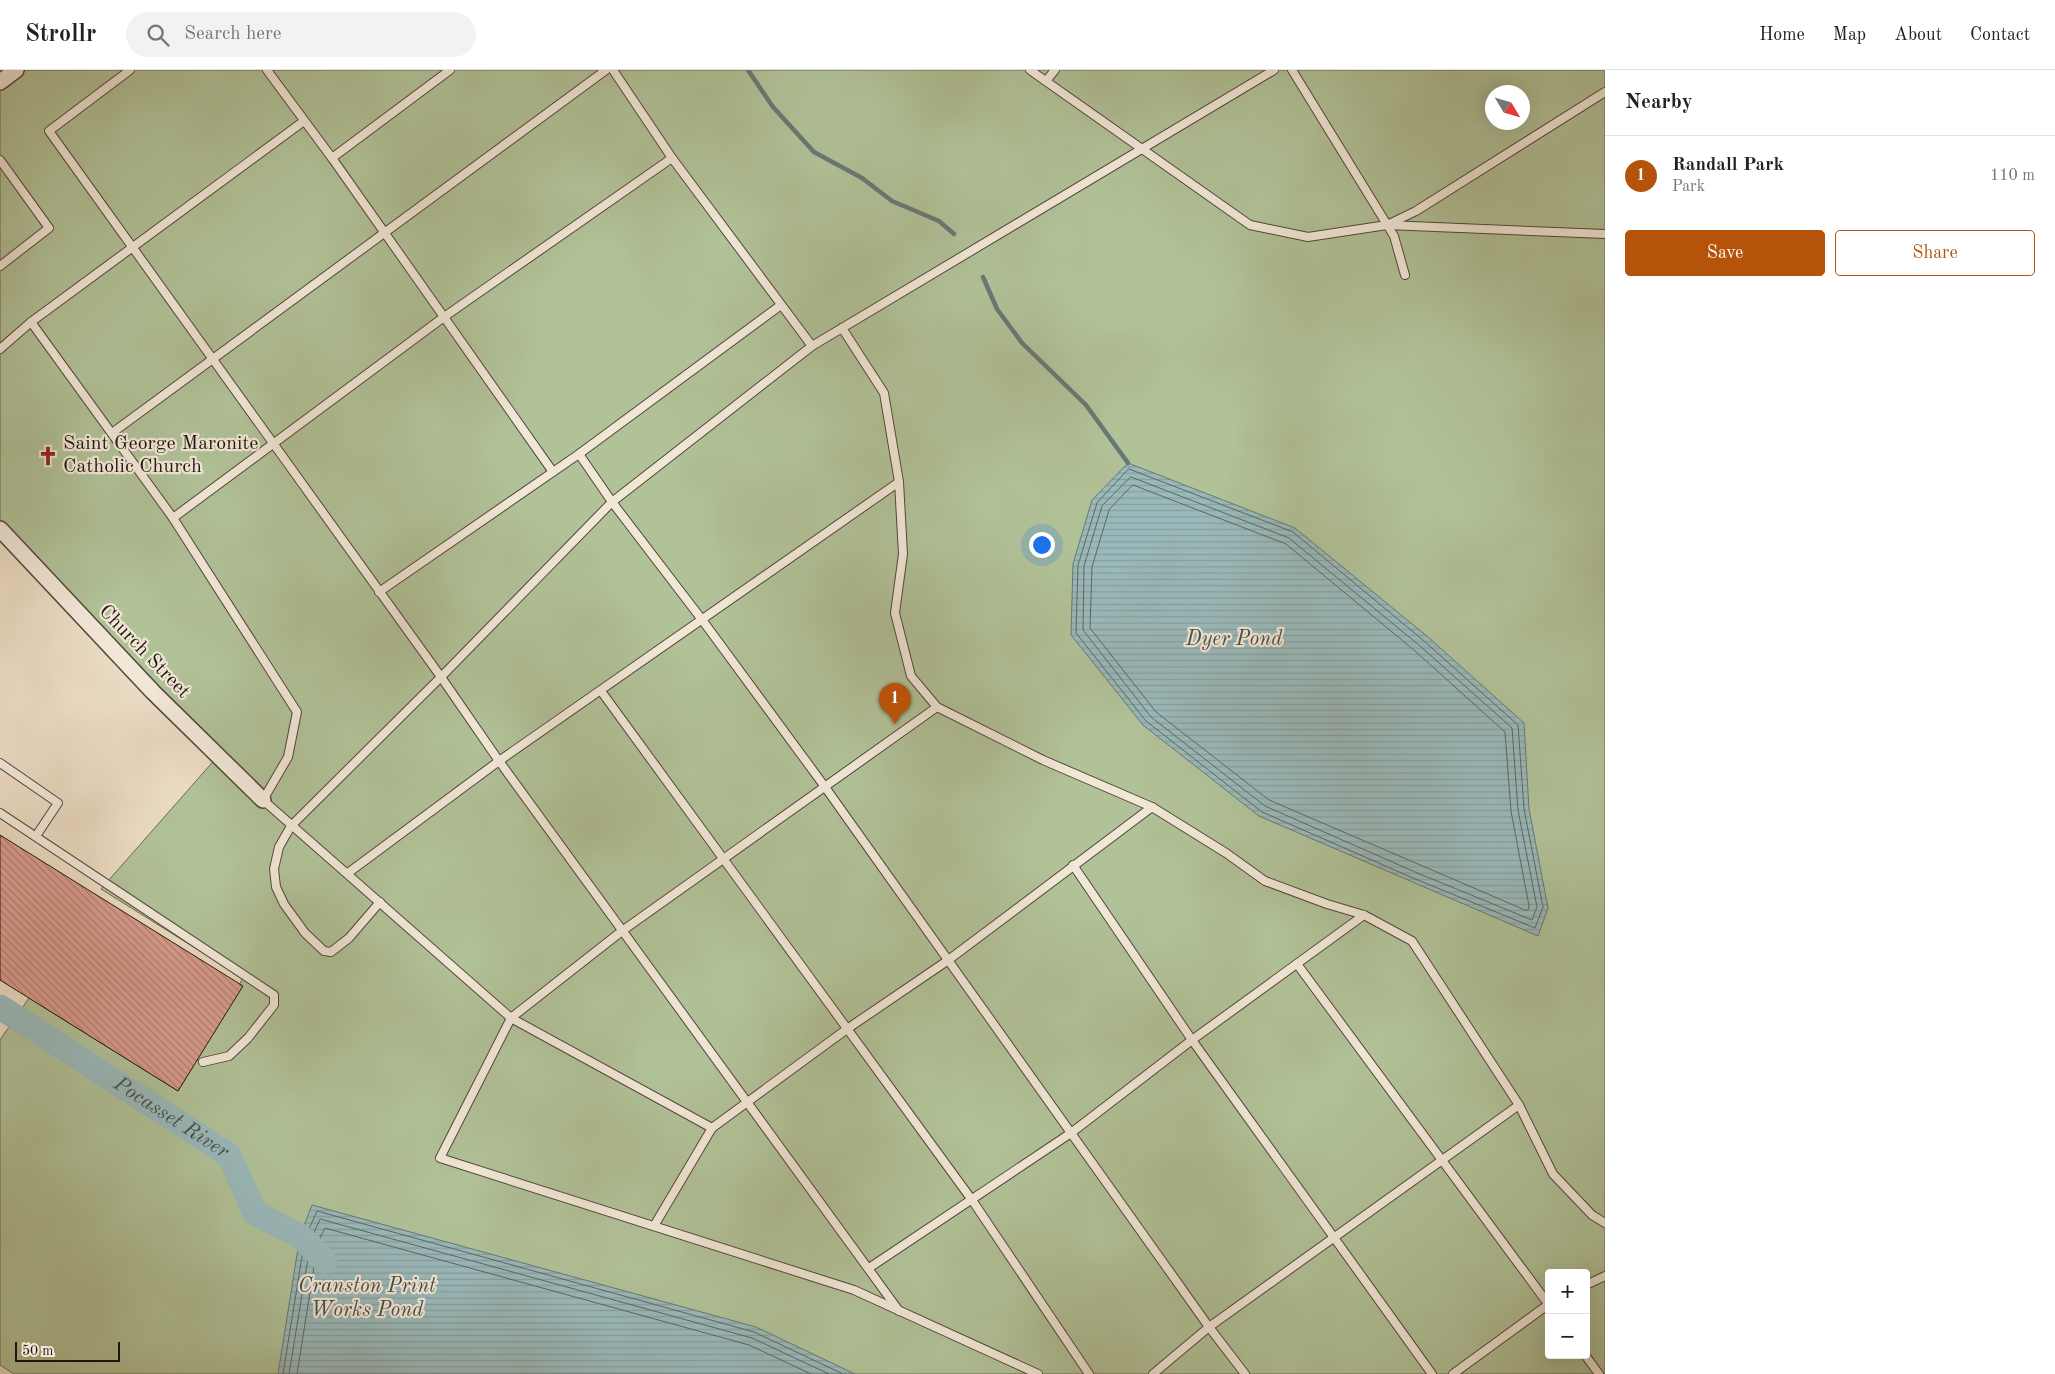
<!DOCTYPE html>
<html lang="en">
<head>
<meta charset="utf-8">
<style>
	body { margin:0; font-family:"Old Standard TT",serif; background:#f2f2f2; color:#202124 }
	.controls { position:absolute; right:15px; bottom:15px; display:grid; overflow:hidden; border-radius:5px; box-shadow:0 5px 20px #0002 }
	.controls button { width:45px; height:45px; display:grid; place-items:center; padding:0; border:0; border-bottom:1px solid #e0e0e0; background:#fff; color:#202124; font:25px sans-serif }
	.compass { position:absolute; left:1485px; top:15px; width:45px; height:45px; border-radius:50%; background:#fff; box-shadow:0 5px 20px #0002; rotate:128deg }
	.scale { position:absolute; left:15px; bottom:12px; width:105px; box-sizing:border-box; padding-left:5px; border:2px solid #1e160d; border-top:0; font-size:14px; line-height:18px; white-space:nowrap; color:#1e160d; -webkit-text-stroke:4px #f1e7d7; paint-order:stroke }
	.you { position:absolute; left:1041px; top:474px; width:18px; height:18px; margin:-12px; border:4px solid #fff; border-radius:50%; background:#1a73e8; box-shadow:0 0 0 8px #1a73e833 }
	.badge { display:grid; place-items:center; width:32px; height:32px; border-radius:50%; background:#b45309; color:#fff; font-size:16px; font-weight:700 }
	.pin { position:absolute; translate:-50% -41px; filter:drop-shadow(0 1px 2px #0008) }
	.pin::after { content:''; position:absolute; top:26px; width:18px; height:15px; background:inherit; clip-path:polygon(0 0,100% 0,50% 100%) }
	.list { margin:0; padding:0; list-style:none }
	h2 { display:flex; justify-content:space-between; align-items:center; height:65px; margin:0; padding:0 20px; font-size:21px }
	h2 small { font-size:16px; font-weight:400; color:#757577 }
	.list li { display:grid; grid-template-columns:32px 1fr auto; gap:15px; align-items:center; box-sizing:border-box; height:80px; padding:0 20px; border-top:1px solid #e0e0e0 }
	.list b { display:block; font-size:19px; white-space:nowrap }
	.list p { margin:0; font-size:16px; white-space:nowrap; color:#757577 }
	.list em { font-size:16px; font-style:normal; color:#757577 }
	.actions { display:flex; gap:10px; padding:15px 20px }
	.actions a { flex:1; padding:11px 0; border:1px solid #b45309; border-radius:5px; text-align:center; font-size:18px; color:#b45309 }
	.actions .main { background:#b45309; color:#fff }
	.icon { flex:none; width:28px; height:28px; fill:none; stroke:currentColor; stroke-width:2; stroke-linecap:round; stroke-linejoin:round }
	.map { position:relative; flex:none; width:1605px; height:1304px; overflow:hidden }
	header { display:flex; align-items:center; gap:30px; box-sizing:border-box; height:70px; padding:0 25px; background:#fff; border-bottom:1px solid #e0e0e0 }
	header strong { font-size:24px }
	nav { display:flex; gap:28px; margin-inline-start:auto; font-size:18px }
	.search { width:350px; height:45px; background:#f2f2f2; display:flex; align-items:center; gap:12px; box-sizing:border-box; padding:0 18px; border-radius:28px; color:#757577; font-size:19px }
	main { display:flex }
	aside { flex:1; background:#fff }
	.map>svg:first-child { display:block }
	.park { fill:#b1c198; stroke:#686c52; fill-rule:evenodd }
	.water { fill:url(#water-rules); stroke:#687875 }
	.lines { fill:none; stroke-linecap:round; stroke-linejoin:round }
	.shore { stroke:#5c6864; stroke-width:1 }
	.stream { stroke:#687875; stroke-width:4.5 }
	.river { stroke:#9ab9ba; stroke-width:25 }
	.building { fill:url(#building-back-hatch); stroke:#1e160d }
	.lane-casing { stroke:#51473a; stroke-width:10 }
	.street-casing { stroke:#51473a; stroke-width:18 }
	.lane { stroke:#f1e7d7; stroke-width:8 }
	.street { stroke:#f1e7d7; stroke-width:15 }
	.labels { text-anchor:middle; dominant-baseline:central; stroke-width:4.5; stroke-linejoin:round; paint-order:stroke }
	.poi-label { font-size:20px; fill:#1e160d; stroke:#f1e7d7; text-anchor:start }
	.street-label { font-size:20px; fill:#1e160d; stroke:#f1e7d7 }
	.water-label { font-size:21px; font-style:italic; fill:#494f4a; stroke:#f1e7d7 }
</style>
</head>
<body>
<header>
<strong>Strollr</strong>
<div class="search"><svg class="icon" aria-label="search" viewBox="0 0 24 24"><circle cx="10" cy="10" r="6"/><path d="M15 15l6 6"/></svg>Search here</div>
<nav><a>Home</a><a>Map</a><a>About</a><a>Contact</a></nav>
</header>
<main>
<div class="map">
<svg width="1605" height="1304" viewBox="0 0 1605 1304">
	<defs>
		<pattern id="water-rules" width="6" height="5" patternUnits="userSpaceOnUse" patternTransform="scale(1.25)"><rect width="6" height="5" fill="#9ab9ba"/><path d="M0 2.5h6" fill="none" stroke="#849e9f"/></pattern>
		<pattern id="building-back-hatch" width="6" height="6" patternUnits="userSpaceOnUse" patternTransform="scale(1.25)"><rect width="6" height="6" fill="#d89a8c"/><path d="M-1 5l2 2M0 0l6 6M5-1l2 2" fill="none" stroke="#af7d71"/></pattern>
	</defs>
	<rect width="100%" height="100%" fill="#eadac2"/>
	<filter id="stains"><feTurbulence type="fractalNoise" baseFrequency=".004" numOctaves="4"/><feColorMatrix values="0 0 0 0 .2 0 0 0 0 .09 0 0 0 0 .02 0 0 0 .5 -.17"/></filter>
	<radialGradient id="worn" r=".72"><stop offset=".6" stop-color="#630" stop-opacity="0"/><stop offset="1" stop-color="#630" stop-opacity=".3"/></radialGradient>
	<path class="park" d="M19 0H1605V1304H14L0 1295V970L29 928 178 1021 243 908 101 819 218 686 0 455V14ZM1492 22H1522V52H1492ZM1549 1203H1586V1285H1549Z"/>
	<g class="water">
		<path d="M1128 393 1295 458 1428 567 1524 653 1529 739 1548 838 1538 866 1259 746 1143 655 1071 565 1073 494 1092 430Z"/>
		<path d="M312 1135 756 1257 855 1304H278L300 1166Z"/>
	</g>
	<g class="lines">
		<g class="shore">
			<path d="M1129 399 1293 462 1424 571 1518 655 1524 739 1543 837 1535 858 1413 808 1262 742 1146 651 1076 563 1078 495 1097 433Z"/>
			<path d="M1131 407 1289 468 1420 576 1512 658 1518 740 1537 837 1532 850 1415 802 1265 736 1151 647 1083 560 1084 496 1102 436Z"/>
			<path d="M1133 415 1286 474 1415 581 1505 662 1511 741 1529 836 1528 840H1525L1269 730 1156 642 1090 558 1092 497 1109 440Z"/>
			<path d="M283 1304 305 1168 317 1141 754 1262 843 1304"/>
			<path d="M289 1304 311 1170 320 1149 752 1268 829 1304"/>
			<path d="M297 1304 318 1172 325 1158 749 1275 811 1304"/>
		</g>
		<g class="stream">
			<path d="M748 0 773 37 814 82 862 108 892 131 939 151 954 164"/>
			<path d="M983 207 997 239 1022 273 1086 335 1128 393"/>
		</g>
		<path class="river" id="s1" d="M0 937 229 1085 255 1143 300 1166 325 1191"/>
	</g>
	<path class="building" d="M0 765 243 916 178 1021 0 910Z"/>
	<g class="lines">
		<defs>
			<g id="lane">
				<path d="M130 0 49 61 441 607 499 691 899 1241"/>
				<path d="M267 0 332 88 553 402"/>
				<path d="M613 0 672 88 812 276"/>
				<path d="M1030 0 1250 155 1308 167 1387 155 1605 164"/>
				<path d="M1292 0 1394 166 1405 205"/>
				<path d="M1046 11 1055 0"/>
				<path d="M332 88 450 0"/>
				<path d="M0 90 49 158 0 196"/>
				<path d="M1389 154 1416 141 1605 22"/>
				<path d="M31 252 173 448 297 642 288 687 263 730 511 948 712 1058"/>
				<path d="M842 258 884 323 899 412 903 484 895 543 911 606 937 637 1043 690 1152 737"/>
				<path d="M0 279 31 252 304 51"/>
				<path d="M112 363 606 0"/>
				<path d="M579 384 612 432 703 551 825 717 1209 1257 1245 1304"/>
				<path d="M173 448 444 247 672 88"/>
				<path d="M379 522 579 384 781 235"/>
				<path d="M601 621 972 1130 1089 1304"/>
				<path d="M937 637 622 861 511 948 440 1088 854 1220 1038 1304"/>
				<path d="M0 693 58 733 36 766"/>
				<path d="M0 743 274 925V935L248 968 229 986 203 992"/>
				<path d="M1073 795 1192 970 1432 1304"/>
				<path d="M348 803 499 691 899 412"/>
				<path d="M380 832 349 868 331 882 324 881 305 863 284 834 276 817 274 799 279 777 291 756 441 607 612 432 812 276 1274 0"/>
				<path d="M1297 894 1549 1235"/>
				<path d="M654 1156 712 1058 847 959 947 891 1152 737 1226 783 1265 811 1327 834 1364 845 1412 871 1519 1035 1553 1104 1592 1145 1605 1153"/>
				<path d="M869 1198 1071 1063 1192 970 1364 845"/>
				<path d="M1586 1215 1605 1206"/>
				<path d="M1585 1285 1599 1304"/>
				<path d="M1153 1304 1209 1257 1519 1035"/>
				<path d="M1453 1304 1549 1234"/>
			</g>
			<g id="street">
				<path d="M0 12 16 0"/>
				<path d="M0 459 153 622 263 730"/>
			</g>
		</defs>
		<use href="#lane" class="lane-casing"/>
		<use href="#street" class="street-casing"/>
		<use href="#lane" class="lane"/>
		<use href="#street" class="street"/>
	</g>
	<defs>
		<symbol id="church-bare" viewBox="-9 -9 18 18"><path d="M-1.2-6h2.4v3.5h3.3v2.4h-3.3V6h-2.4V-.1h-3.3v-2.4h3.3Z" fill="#8f2418" stroke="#f1e7d7" stroke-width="2.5" paint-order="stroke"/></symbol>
	</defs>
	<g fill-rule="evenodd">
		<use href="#church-bare" x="34" y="372" width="28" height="28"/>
	</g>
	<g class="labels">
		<g class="poi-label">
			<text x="63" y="374">Saint George Maronite<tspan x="63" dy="23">Catholic Church</tspan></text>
		</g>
		<g class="street-label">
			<text transform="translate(144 582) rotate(46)">Church Street</text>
		</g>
		<g class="water-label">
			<text x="1234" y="569">Dyer Pond</text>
			<text stroke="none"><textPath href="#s1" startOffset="204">Pocasset River</textPath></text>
			<text x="367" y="1216">Cranston Print<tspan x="367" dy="24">Works Pond</tspan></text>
		</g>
	</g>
	<rect width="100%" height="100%" filter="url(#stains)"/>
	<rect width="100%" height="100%" fill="url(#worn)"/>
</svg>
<div class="controls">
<button>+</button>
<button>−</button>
</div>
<svg class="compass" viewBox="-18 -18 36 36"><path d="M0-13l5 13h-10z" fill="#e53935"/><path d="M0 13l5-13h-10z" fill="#757577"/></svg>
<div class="scale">50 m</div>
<div class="you"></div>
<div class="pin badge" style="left:895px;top:654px">1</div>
</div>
<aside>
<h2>Nearby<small></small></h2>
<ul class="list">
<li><span class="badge">1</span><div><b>Randall Park</b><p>Park</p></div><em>110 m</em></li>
</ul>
<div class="actions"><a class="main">Save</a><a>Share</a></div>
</aside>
</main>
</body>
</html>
